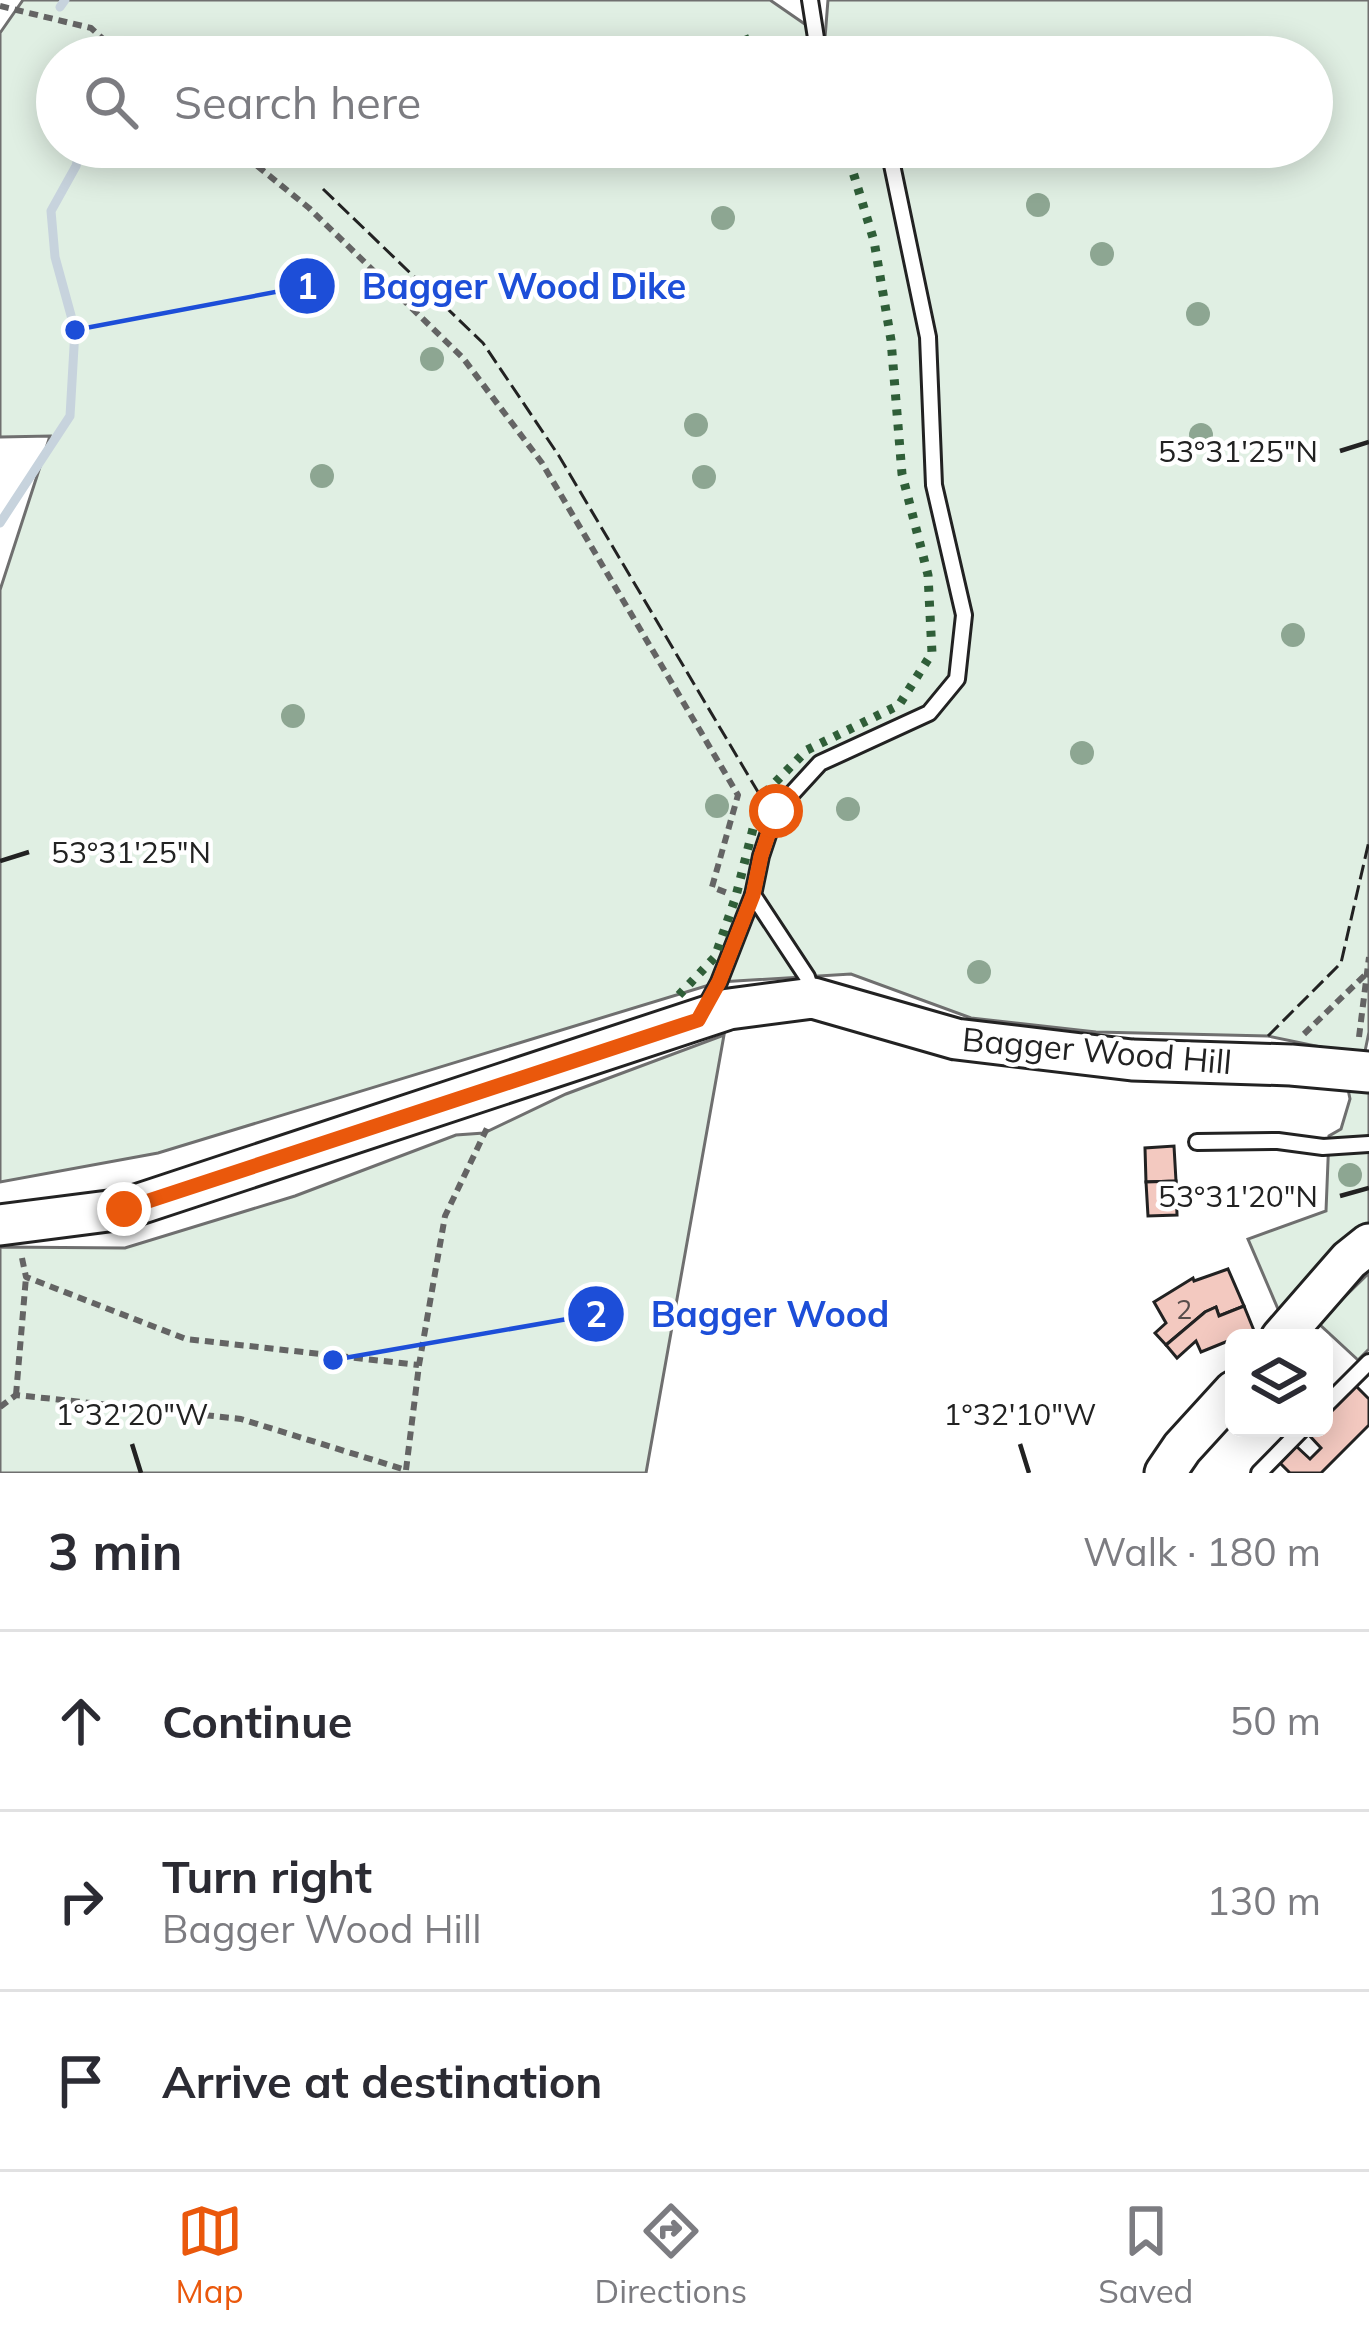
<!DOCTYPE html>
<html lang="en">
<head>
<meta charset="utf-8">
<style>
	body { margin:0; font-family:Mulish,sans-serif; background:#f2f2f3; color:#2b2b33 }
	.controls { position:absolute; right:36px; bottom:36px; display:grid; overflow:hidden; border-radius:18px; box-shadow:0 6px 30px #0003 }
	.controls button { width:108px; height:108px; display:grid; place-items:center; padding:0; border:0; border-bottom:3px solid #e1e1e2; background:#fff; color:#2b2b33; font:60px sans-serif }
	.stop { position:absolute; width:36px; height:36px; margin:-27px; border:9px solid #ea580c; border-radius:50%; background:#fff }
	.stop.end { background:#ea580c; border-color:#fff; box-shadow:0 3px 12px #0008 }
	.list { margin:0; padding:0; list-style:none }
	h2 { display:flex; justify-content:space-between; align-items:center; height:156px; margin:0; padding:0 48px; font-size:51px }
	h2 small { font-size:39px; font-weight:400; color:#7c7c81 }
	.list li { display:grid; grid-template-columns:78px 1fr auto; gap:36px; align-items:center; box-sizing:border-box; height:180px; padding:0 48px; border-top:3px solid #e1e1e2 }
	.list b { display:block; font-size:45px; white-space:nowrap }
	.list p { margin:0; font-size:39px; white-space:nowrap; color:#7c7c81 }
	.list em { font-size:39px; font-style:normal; color:#7c7c81 }
	.icon { flex:none; width:66px; height:66px; fill:none; stroke:currentColor; stroke-width:2; stroke-linecap:round; stroke-linejoin:round }
	.map { position:relative; flex:none; width:1369px; height:1473px; overflow:hidden }
	.search { position:absolute; background:#fff; box-shadow:0 6px 30px #0003; left:36px; right:36px; top:36px; height:132px; display:flex; align-items:center; gap:30px; box-sizing:border-box; padding:0 42px; border-radius:66px; color:#7c7c81; font-size:45px }
	.sheet { height:696px; background:#fff }
	nav { display:flex; justify-content:space-around; align-items:center; box-sizing:border-box; height:168px; border-top:3px solid #e1e1e2; background:#fff; font-size:33px; color:#7c7c81 }
	nav a { display:grid; justify-items:center; gap:6px }
	nav .on { color:#ea580c }
	.map>svg:first-child { display:block }
	.green { fill:#e0efe3; stroke:#6f6f6f; stroke-width:3; fill-rule:evenodd }
	.lines { fill:none; stroke-linecap:round; stroke-linejoin:round }
	.stream { stroke:#c7d3dd; stroke-width:9 }
	.building { fill:#f3c9c0; stroke:#222; stroke-width:3 }
	.lane-casing { stroke:#222; stroke-width:20 }
	.secondary-casing { stroke:#222; stroke-width:45 }
	.path { stroke:#646464; stroke-width:6; stroke-dasharray:9 6; stroke-linecap:butt }
	.lane { stroke:#fff; stroke-width:14 }
	.secondary { stroke:#fff; stroke-width:39 }
	.hedge { stroke:#2f5e38; stroke-width:9; stroke-dasharray:6 9; stroke-linecap:butt }
	.fence { stroke:#222; stroke-width:3; stroke-dasharray:15 6; stroke-linecap:butt }
	.tree { fill:#8da692 }
	.route { stroke:#ea580c; stroke-width:15 }
	.ticks { fill:none; stroke:#222; stroke-width:4.5 }
	.labels { text-anchor:middle; dominant-baseline:central; stroke-width:9; stroke-linejoin:round; paint-order:stroke }
	.number-label { font-size:27px; fill:#564c4a }
	.street-label { font-size:33px; fill:#222; stroke:#fff }
	.ticks-label { font-size:30px; text-anchor:middle; fill:#222; stroke:#fff; stroke-width:9; stroke-linejoin:round; paint-order:stroke }
	.leader { fill:none; stroke:#1d4ed8; stroke-width:4.5 }
	.callout-dot { fill:#1d4ed8; stroke:#fff; stroke-width:4.5 }
	.mark-label { font-size:36px; text-anchor:middle; font-weight:bold; fill:#fff }
	.callout-label { font-size:36px; text-anchor:middle; font-weight:bold; fill:#1d4ed8; stroke:#fff; stroke-width:9; stroke-linejoin:round; paint-order:stroke }
</style>
</head>
<body>
<div class="map">
<svg width="1369" height="1473" viewBox="0 0 1369 1473">
	<rect width="100%" height="100%" fill="#fff"/>
	<g class="green">
		<path d="M23 0H770L825 38 828 0H1369V1032L1364 1056 1268 1036 1096 1032 971 1018 851 974 719 982 158 1153 0 1182V590L50 436 0 437V33ZM57 57H1312V147H57Z"/>
		<path d="M724 1035 646 1473H0V1247L125 1248 295 1196 456 1135 484 1133 566 1094Z"/>
		<path d="M1348 1089 1369 1092V1225L1334 1254 1281 1316 1248 1239 1326 1211 1329 1136 1341 1129 1350 1099Z"/>
		<path d="M1369 1273V1349L1358 1360 1318 1323Z"/>
	</g>
	<g class="lines">
		<g class="stream">
			<path d="M60 7 65 0"/>
			<path d="M0 523 70 416 75 330 55 257 51 211 76 166 81 147"/>
		</g>
	</g>
	<g class="building">
		<path d="M1174 1146 1176 1181 1146 1182 1145 1148Z"/>
		<path d="M1176 1181 1177 1215 1148 1216 1146 1182Z"/>
		<path d="M1228 1269 1244 1306 1219 1316 1216 1307 1205 1312 1166 1345 1155 1333 1166 1323 1154 1302 1193 1278 1194 1281Z"/>
		<path d="M1244 1306 1257 1338H1234V1354L1228 1341 1201 1352 1196 1341 1177 1358 1166 1345 1205 1312 1216 1307 1219 1316Z"/>
		<path d="M1356 1386 1369 1399V1425L1321 1473H1290L1279 1462 1296 1446 1310 1459 1321 1448 1308 1434 1314 1428H1324V1418Z"/>
	</g>
	<g class="lines">
		<defs>
			<g id="lane">
				<path d="M810 0 819 57"/>
				<path d="M812 993 807 977 753 895 761 856 776 811 820 763 929 713 957 679 964 615 934 485 928 337 891 160 881 147"/>
				<path d="M706 1006 719 982 753 895"/>
				<path d="M1197 1142 1278 1141 1323 1147 1369 1144"/>
				<path d="M1324 1407 1369 1362"/>
				<path d="M1259 1473 1303 1428"/>
			</g>
			<g id="secondary">
				<path d="M0 1225 124 1209 729 1009 813 998 956 1039 1132 1060 1291 1065 1369 1072"/>
				<path d="M1281 1338 1349 1260 1369 1244"/>
				<path d="M1165 1473 1182 1448 1234 1391"/>
			</g>
		</defs>
		<use href="#lane" class="lane-casing"/>
		<use href="#secondary" class="secondary-casing"/>
		<g class="path">
			<path d="M0 6 91 28 123 57"/>
			<path d="M234 147 309 208 463 358 542 463 738 795 712 887 730 894"/>
			<path d="M1304 1034 1366 974"/>
			<path d="M1359 1037 1369 957"/>
			<path d="M22 1258 26 1277 186 1339 419 1365"/>
			<path d="M16 1395 26 1277"/>
			<path d="M0 1407 16 1395 241 1419 406 1470"/>
			<path d="M406 1470 419 1365 445 1216 489 1124"/>
		</g>
		<use href="#lane" class="lane"/>
		<use href="#secondary" class="secondary"/>
		<g class="hedge">
			<path d="M744 36 753 57"/>
			<path d="M679 995 715 957 736 896 761 797 807 750 899 705 932 653 928 575 902 474 891 340 874 241 849 159 840 147"/>
		</g>
		<g class="fence">
			<path d="M323 189 483 343 559 456 761 797"/>
			<path d="M1268 1036 1341 963 1369 841"/>
		</g>
	</g>
	<g class="tree">
		<circle cx="1038" cy="205" r="12"/>
		<circle cx="723" cy="218" r="12"/>
		<circle cx="1102" cy="254" r="12"/>
		<circle cx="1198" cy="314" r="12"/>
		<circle cx="432" cy="359" r="12"/>
		<circle cx="696" cy="425" r="12"/>
		<circle cx="1201" cy="435" r="12"/>
		<circle cx="322" cy="476" r="12"/>
		<circle cx="704" cy="477" r="12"/>
		<circle cx="1293" cy="635" r="12"/>
		<circle cx="293" cy="716" r="12"/>
		<circle cx="1082" cy="753" r="12"/>
		<circle cx="717" cy="806" r="12"/>
		<circle cx="848" cy="809" r="12"/>
		<circle cx="979" cy="972" r="12"/>
		<circle cx="1350" cy="1175" r="12"/>
	</g>
	<g class="lines">
		<path class="route" d="M124 1209 698 1020 719 982 753 895 761 856 776 811"/>
	</g>
	<path class="ticks" d="M1340 451 1369 442M0 861 29 852M1340 1196 1369 1188M132 1444 141 1473M1020 1444 1029 1473"/>
	<g class="labels">
		<g class="number-label">
			<text x="1184" y="1309">2</text>
		</g>
		<g class="street-label">
			<text transform="translate(1097 1050) rotate(5)">Bagger Wood Hill</text>
		</g>
	</g>
	<g class="ticks-label">
		<text x="1238" y="462">53°31'25"N</text>
		<text x="131" y="863">53°31'25"N</text>
		<text x="1238" y="1207">53°31'20"N</text>
		<text x="132" y="1425">1°32'20"W</text>
		<text x="1020" y="1425">1°32'10"W</text>
	</g>
	<path class="leader" d="M75 330L307 286M333 1360L596 1314"/>
	<g class="callout-dot">
		<circle cx="75" cy="330" r="12"/>
		<circle cx="333" cy="1360" r="12"/>
		<circle cx="307" cy="286" r="30"/>
		<circle cx="596" cy="1314" r="30"/>
	</g>
	<g class="mark-label">
		<text x="307" y="299">1</text>
		<text x="596" y="1327">2</text>
	</g>
	<g class="callout-label">
		<text x="524" y="299">Bagger Wood Dike</text>
		<text x="770" y="1327">Bagger Wood</text>
	</g>
</svg>
<div class="controls">
<button><svg class="icon" aria-label="layers" viewBox="0 0 24 24"><path d="M12 4l9 5-9 5-9-5zM3 14l9 5 9-5"/></svg></button>
</div>
<div class="stop" style="left:776px;top:811px"></div>
<div class="stop end" style="left:124px;top:1209px"></div>
<div class="search"><svg class="icon" aria-label="search" viewBox="0 0 24 24"><circle cx="10" cy="10" r="6"/><path d="M15 15l6 6"/></svg>Search here</div>
</div>
<section class="sheet">
<h2>3 min<small>Walk · 180 m</small></h2>
<ul class="list">
<li><svg class="icon" aria-label="ahead" viewBox="0 0 24 24"><path d="M12 20V5M6 11l6-6 6 6"/></svg><div><b>Continue</b></div><em>50 m</em></li>
<li><svg class="icon" aria-label="right" viewBox="0 0 24 24"><path d="M7 20v-9h11M14 6l5 5-5 5"/></svg><div><b>Turn right</b><p>Bagger Wood Hill</p></div><em>130 m</em></li>
<li><svg class="icon" aria-label="arrive" viewBox="0 0 24 24"><path d="M6 21V4h12l-3 4 3 4H6"/></svg><div><b>Arrive at destination</b></div></li>
</ul>
</section>
<nav>
<a class="on"><svg class="icon" aria-label="map" viewBox="0 0 24 24"><path d="M3 6l6-2 6 2 6-2v14l-6 2-6-2-6 2zM9 4v14M15 6v14"/></svg>Map</a>
<a><svg class="icon" aria-label="directions" viewBox="0 0 24 24"><path d="M12 3l9 9-9 9-9-9zM9 14v-3h6M13 9l2 2-2 2"/></svg>Directions</a>
<a><svg class="icon" aria-label="saved" viewBox="0 0 24 24"><path d="M7 4h10v16l-5-4-5 4z"/></svg>Saved</a>
</nav>
</body>
</html>
